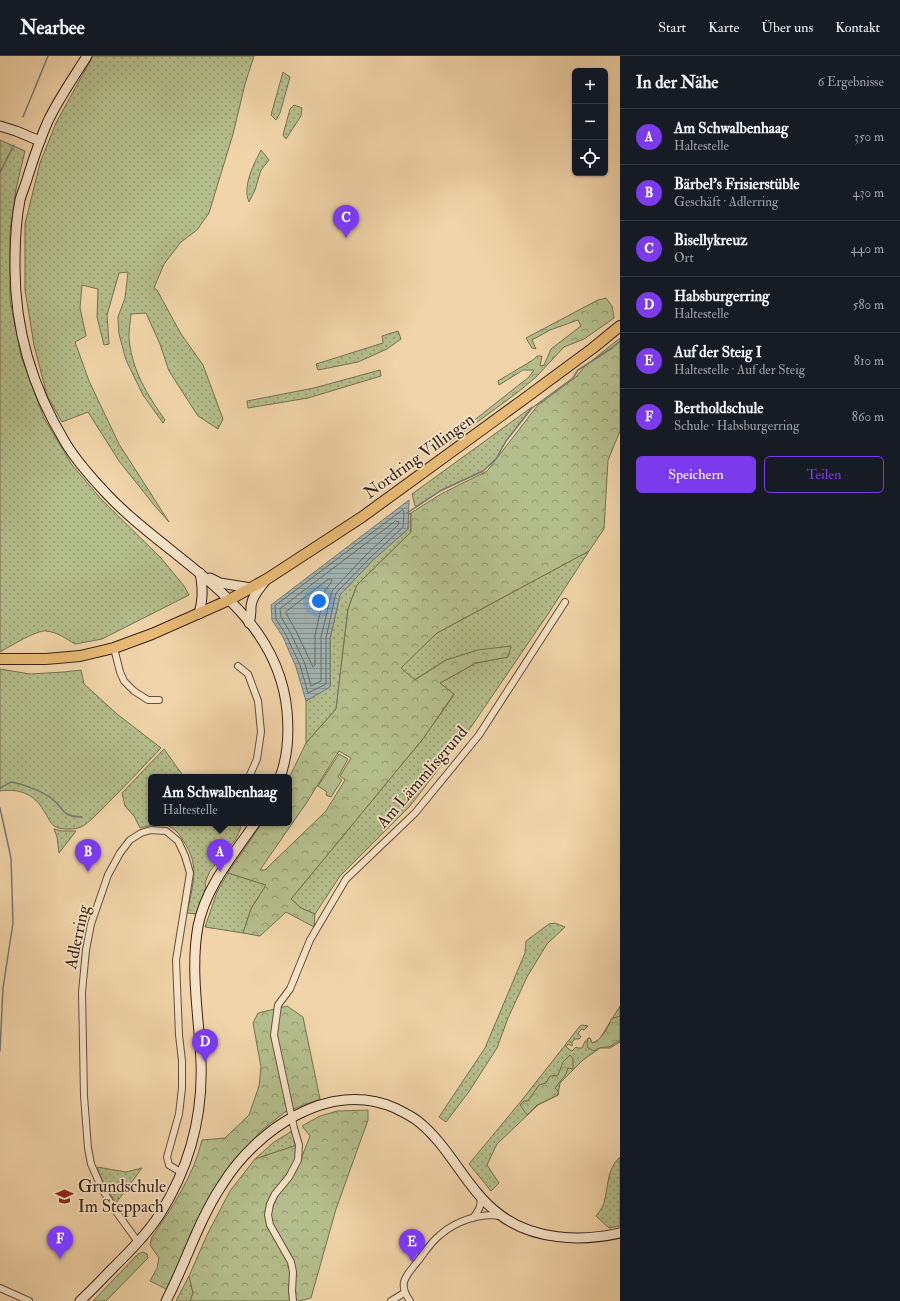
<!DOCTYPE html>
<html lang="de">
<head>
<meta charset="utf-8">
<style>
	body { margin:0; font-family:"IM FELL Double Pica",serif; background:#242831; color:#f1f3f6 }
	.controls { position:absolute; right:12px; top:12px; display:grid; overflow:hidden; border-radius:6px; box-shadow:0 1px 3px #0004 }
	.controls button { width:36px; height:36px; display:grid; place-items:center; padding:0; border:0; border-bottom:1px solid #363941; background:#171b24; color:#f1f3f6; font:20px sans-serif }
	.you { position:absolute; left:319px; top:545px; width:14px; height:14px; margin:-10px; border:3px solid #fff; border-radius:50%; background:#1a73e8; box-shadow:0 0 0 6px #1a73e833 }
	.badge { display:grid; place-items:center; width:26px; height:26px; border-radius:50%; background:#7c3aed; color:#fff; font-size:13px; font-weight:700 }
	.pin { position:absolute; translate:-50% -33px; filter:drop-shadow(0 1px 2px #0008) }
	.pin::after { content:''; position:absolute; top:21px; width:14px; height:12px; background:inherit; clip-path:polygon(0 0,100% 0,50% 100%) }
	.popup { position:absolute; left:148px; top:718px; width:144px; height:52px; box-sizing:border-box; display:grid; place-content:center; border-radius:6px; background:#171b24; filter:drop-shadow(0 1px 3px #0005); font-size:13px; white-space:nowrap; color:#9ea1a6 }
	.popup b { font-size:15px; color:#f1f3f6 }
	.popup::after { content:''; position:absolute; left:50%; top:100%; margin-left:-8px; border:8px solid transparent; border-top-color:#171b24 }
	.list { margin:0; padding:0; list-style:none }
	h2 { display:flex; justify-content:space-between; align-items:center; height:52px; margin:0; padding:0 16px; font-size:17px }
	h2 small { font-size:13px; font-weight:400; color:#9ea1a6 }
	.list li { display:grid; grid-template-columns:26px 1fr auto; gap:12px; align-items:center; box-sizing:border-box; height:56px; padding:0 16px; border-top:1px solid #363941 }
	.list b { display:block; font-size:15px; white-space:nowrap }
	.list p { margin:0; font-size:13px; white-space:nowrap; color:#9ea1a6 }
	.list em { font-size:13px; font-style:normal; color:#9ea1a6 }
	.actions { display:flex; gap:8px; padding:12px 16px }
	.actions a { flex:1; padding:9px 0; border:1px solid #7c3aed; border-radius:6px; text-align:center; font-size:14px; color:#7c3aed }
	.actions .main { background:#7c3aed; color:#fff }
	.icon { flex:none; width:22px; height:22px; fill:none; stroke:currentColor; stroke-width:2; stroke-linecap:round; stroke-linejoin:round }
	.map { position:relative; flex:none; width:620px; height:1245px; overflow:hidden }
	header { display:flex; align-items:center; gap:24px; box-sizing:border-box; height:56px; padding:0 20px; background:#171b24; border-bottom:1px solid #363941 }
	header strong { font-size:19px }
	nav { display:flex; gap:22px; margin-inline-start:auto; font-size:14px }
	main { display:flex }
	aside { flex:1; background:#171b24 }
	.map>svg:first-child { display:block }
	.grass { fill:url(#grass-dots); stroke:#767051 }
	.forest { fill:url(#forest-crowns); stroke:#767051; fill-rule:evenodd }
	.pitch { fill:#b4be8c; stroke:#767051 }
	.water { fill:url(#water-rules); stroke:#777a75 }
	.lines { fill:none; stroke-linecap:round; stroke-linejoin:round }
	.shore { stroke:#6c6c66; stroke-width:1 }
	.stream { stroke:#777a75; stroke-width:1.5 }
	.street-casing { stroke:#664e3b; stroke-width:8 }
	.secondary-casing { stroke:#382216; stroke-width:11 }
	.primary-casing { stroke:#382216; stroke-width:12 }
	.street { stroke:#f6e3c7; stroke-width:6 }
	.secondary { stroke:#f6e3c7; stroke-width:9 }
	.primary { stroke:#e8ba74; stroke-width:10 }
	.labels { text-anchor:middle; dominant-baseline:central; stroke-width:3.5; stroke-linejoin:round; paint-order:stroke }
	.street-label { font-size:17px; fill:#382216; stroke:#f6e3c7 }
	.poi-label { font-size:17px; fill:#382216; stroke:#f6e3c7; text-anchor:start }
</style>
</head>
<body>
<header>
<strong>Nearbee</strong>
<nav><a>Start</a><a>Karte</a><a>Über uns</a><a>Kontakt</a></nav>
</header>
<main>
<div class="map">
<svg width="620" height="1245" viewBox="0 0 620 1245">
	<defs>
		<pattern id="grass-dots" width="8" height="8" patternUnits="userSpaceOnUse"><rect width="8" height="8" fill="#b4be8c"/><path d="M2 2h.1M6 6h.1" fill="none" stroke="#939a71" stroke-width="1.8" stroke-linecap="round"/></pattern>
		<pattern id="forest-crowns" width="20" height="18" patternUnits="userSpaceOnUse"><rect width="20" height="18" fill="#b4be8c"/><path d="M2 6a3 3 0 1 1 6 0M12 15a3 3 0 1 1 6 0" fill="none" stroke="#939a71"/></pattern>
		<pattern id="water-rules" width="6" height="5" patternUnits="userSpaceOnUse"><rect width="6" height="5" fill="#a1b5b5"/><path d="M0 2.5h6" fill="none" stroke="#849392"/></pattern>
	</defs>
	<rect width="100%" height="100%" fill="#f1d4a9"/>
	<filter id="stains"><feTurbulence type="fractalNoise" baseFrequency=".005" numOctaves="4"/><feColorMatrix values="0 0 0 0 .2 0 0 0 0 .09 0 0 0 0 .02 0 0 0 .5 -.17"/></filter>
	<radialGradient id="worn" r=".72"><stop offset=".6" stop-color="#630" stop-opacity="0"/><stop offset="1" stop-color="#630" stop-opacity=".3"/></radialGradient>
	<g class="grass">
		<path d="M93 0H254L245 28 233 78 209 157 197 174 181 186 164 208 154 232 157 234 181 278 203 309 223 363 218 373 198 360 169 315 160 288 146 257 131 258C130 266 129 275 129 282 132 315 147 338 165 364L163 367 143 339 126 304 119 278 118 261 125 242 128 216 119 217 107 259 109 288 104 289 97 261 98 233 82 229 80 252 86 280 75 286 89 325 119 388 169 466 154 449 119 405 88 356 62 366 47 339 34 289 25 234V168L40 107 56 67Z"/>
		<path d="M283 16 290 21 280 57 276 64 271 59Z"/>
		<path d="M294 49 302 52 301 60 286 83 283 79 290 53Z"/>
		<path d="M0 84 25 95 16 133 10 176V244L21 300 44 362 72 409 102 444 161 502 184 530 189 539 102 583 75 588C65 582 57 576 46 575 36 574 9 591 0 596Z"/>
		<path d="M261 94 269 104 261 114 255 134 249 146C242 130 254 108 261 94Z"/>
		<path d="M398 275 401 283 387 293 358 306 318 314 316 308 383 287 382 280Z"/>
		<path d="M380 314 381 320 308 342 248 352 247 345 314 332Z"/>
		<path d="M532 351 506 385 496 403 483 415 440 435 418 450H415L412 438Z"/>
		<path d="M411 457V476L357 529 348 553 336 653 306 687V645L330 630V583L340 539 373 504 408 473V458Z"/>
		<path d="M589 495 548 558 471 671 410 750 340 820 315 858 301 852 291 843 422 684 454 639 440 627 476 607 508 601 446 604 414 624 400 612 437 577Z"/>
		<path d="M0 613 30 618 64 616 81 614 84 628 117 658 161 692C144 710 126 729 108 747 102 753 88 768 81 771 74 774 60 774 54 770 50 767 47 759 44 755 35 738 18 732 0 735Z"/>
		<path d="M164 693 184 721H151V767H241L240 774 235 784 210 815 205 827 206 831 196 858 187 857C190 842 196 821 193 807 192 800 188 792 184 786 178 775 173 771 161 767L160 769 155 768 140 772 134 760 125 750 122 737Z"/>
		<path d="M54 773 62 775H76L59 797 57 781Z"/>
		<path d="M228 817 266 829 251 853 243 877 205 871 217 836Z"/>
		<path d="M555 867 565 871 547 888 527 921 508 962 497 992 468 1037 446 1066 439 1061 485 992 525 897 526 885 549 868Z"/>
		<path d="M620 950V986L610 992H600L583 1004 560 1027 558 1039 538 1049 497 1088 487 1109 499 1127 491 1135 469 1108 522 1044 580 970 582 969 588 970 584 974 582 973 578 977 581 981 579 983H575L572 986V990L568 988 566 991 572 995 576 991 578 992H582C584 988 585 983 590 982L592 987 599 984Z"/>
		<path d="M292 1075 297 1089 255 1103 274 1086Z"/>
		<path d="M619 1102H620V1170L609 1172 596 1160C599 1156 603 1151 604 1147 608 1132 607 1113 619 1102Z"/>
		<path d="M97 1111 126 1116 142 1112 116 1147 102 1124Z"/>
		<path d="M189 1220 193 1237 190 1245H176Z"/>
	</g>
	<g class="forest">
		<path d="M606 242 612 250 614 262 584 283 564 291 536 321 518 336 449 387 448 385 529 321 534 314H523L499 329 498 325 533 304 537 300H542L540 310 544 309 551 293 581 270 578 264 550 274 532 284 536 293 532 292 526 282 598 244Z"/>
		<path d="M620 282V375L608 404 604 473 589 495 437 577 401 612 415 624 446 604 478 594 511 590 508 601 476 607 440 627 454 638 422 684 291 843 301 852 315 858 314 871 286 856 260 880 243 877 251 853 266 829 228 817 262 767H289V722L306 687 336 653 348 553 357 529 411 476V457L441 438 487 415 538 349 576 321 585 310ZM339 695 351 702 340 720 345 724 326 755 265 814H260L307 746Z"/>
		<path d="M287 950 303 961 320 1043 285 1056 262 1074 235 1103 212 1139 168 1234 150 1225 157 1212 159 1202 150 1189 152 1181C173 1150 193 1121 202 1084L225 1082 249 1059 259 1030 261 1011 253 967 258 957Z"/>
		<path d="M620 960V984C616 986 614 988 611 990 605 993 602 989 594 995L588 992 587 988 588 982H590L592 987C600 986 610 969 611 963Z"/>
		<path d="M570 999 573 1002V1013L568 1012 566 1018 555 1032 558 1035V1039L537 1049 527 1059 520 1049 524 1045H528L539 1029 546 1027 550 1020 558 1019 563 1006Z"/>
		<path d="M368 1054V1064L336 1153 311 1242 299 1245H190L193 1237 189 1220 208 1177 230 1135 255 1103 297 1089 296 1102 301 1103 310 1080 302 1070 320 1060 337 1055Z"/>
		<path d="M143 1196 147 1198 148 1202 106 1245H93L138 1198Z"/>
	</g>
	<path class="pitch" d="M339 698 348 703 338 721 342 724 331 741 326 739 327 736 318 730Z"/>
	<path class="water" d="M409 444 408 473 373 504 340 539 330 583V631L306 645 296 611 283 581 272 564 271 549Z"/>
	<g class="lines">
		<g class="shore">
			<path d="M403 454 404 456 403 471 371 501 336 537 326 582V628L308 637 300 609 286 579 276 563 275 550Z"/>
			<path d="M396 465 399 466 398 469 367 498 332 535 321 581V625L311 630 305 608 291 578 281 561 280 553Z"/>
			<path d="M329 523H331L332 525 325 535 315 579V609L313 611 296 575 287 559 286 556Z"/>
		</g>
		<g class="stream">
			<path d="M23 61 48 0"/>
			<path d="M0 116 14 89"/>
			<path d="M407 457 440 435 483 415 496 403 506 385 532 352 573 322 578 314 612 292 620 285"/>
			<path d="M0 732 11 726C22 728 42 735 51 742 66 753 59 760 82 761"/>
			<path d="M0 752 11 802 13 867 3 932 0 995"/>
		</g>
		<defs>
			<g id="street">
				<path d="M114 592 120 616 124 625 134 635 148 644H159"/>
				<path d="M238 610 248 618 258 645 261 676 257 703 249 721"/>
				<path d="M473 1162C479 1154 482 1150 480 1140"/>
				<path d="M138 1186 117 1157 102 1133 91 1108 88 1092 84 1040 82 936 86 894 91 868 108 819 120 797 130 784 141 777 151 774 166 775 178 785 185 800 190 817 176 904 179 979 182 1005V1032L179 1058 167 1101 169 1109 182 1117"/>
				<path d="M0 1232 29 1245"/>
				<path d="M293 1245 292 1235 293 1216 291 1206 270 1169 268 1159 270 1148 275 1138 289 1121 298 1104 299 1089 294 1072 274 979 278 949 290 933 310 884 346 823 415 757 479 679 565 546"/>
				<path d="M391 1245 404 1237"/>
				<path d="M410 1245C397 1227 406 1220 418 1205 425 1196 431 1186 440 1179 456 1165 479 1157 500 1160"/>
			</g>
			<g id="secondary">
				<path d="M87 0C74 21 59 42 48 65 40 83 34 101 28 120 26 128 22 136 20 144 16 164 15 186 15 206 14 272 31 330 65 386 75 403 90 420 104 435 168 505 277 548 287 655 289 677 288 700 280 721"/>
				<path d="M0 70 16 75 40 85"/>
				<path d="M210 522 220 527 251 532"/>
				<path d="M199 558C203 542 203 533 200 517"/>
				<path d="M249 567C251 561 251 556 251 550 252 540 260 532 265 525"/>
				<path d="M80 1245C91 1235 101 1224 112 1213 129 1196 147 1178 160 1158 189 1112 203 1060 201 1006 199 960 190 915 198 870 206 830 233 800 255 767"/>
				<path d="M166 1245C186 1207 198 1165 222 1129 256 1074 329 1023 395 1052 403 1056 412 1060 419 1066 451 1092 466 1133 499 1158 532 1184 581 1186 620 1177"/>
			</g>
			<path id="primary" d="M0 603H46L80 600 114 592 152 578 229 544 267 523 362 461 524 343 593 292 620 270"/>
		</defs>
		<use href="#street" class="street-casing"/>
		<use href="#secondary" class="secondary-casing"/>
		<use href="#primary" class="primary-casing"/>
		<use href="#street" class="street"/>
		<use href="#secondary" class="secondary"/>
		<use href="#primary" class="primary"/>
	</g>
	<defs>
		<symbol id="school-bare" viewBox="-9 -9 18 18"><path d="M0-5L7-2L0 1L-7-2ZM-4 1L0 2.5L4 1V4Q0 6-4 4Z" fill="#8f2418" stroke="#f6e3c7" stroke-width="2.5" paint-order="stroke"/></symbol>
	</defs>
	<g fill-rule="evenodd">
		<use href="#school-bare" x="52" y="1128" width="25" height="25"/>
	</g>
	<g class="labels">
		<g class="street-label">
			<text transform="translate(419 400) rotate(-36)">Nordring Villingen</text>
			<text transform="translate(422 721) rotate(-49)">Am Lämmlisgrund</text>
			<text transform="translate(77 881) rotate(-78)">Adlerring</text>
		</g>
		<g class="poi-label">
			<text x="78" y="1130">Grundschule<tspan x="78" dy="20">Im Steppach</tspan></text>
		</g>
	</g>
	<rect width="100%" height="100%" filter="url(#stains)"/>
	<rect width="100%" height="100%" fill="url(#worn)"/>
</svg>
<div class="controls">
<button>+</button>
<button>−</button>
<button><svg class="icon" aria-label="locate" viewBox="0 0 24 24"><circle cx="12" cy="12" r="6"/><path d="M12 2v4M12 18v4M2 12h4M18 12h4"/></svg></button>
</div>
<div class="you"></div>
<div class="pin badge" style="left:220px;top:816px">A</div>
<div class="popup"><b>Am Schwalbenhaag</b>Haltestelle</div>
<div class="pin badge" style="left:88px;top:816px">B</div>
<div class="pin badge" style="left:346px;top:182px">C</div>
<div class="pin badge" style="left:205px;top:1006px">D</div>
<div class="pin badge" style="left:412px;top:1206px">E</div>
<div class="pin badge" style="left:60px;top:1203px">F</div>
</div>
<aside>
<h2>In der Nähe<small>6 Ergebnisse</small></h2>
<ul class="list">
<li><span class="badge">A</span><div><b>Am Schwalbenhaag</b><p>Haltestelle</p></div><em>350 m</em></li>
<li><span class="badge">B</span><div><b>Bärbel's Frisierstüble</b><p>Geschäft · Adlerring</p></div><em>430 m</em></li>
<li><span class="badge">C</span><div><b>Bisellykreuz</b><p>Ort</p></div><em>440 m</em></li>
<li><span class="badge">D</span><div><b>Habsburgerring</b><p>Haltestelle</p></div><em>580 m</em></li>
<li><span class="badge">E</span><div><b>Auf der Steig I</b><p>Haltestelle · Auf der Steig</p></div><em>810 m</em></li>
<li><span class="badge">F</span><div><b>Bertholdschule</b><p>Schule · Habsburgerring</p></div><em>860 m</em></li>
</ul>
<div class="actions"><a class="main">Speichern</a><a>Teilen</a></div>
</aside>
</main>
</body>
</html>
